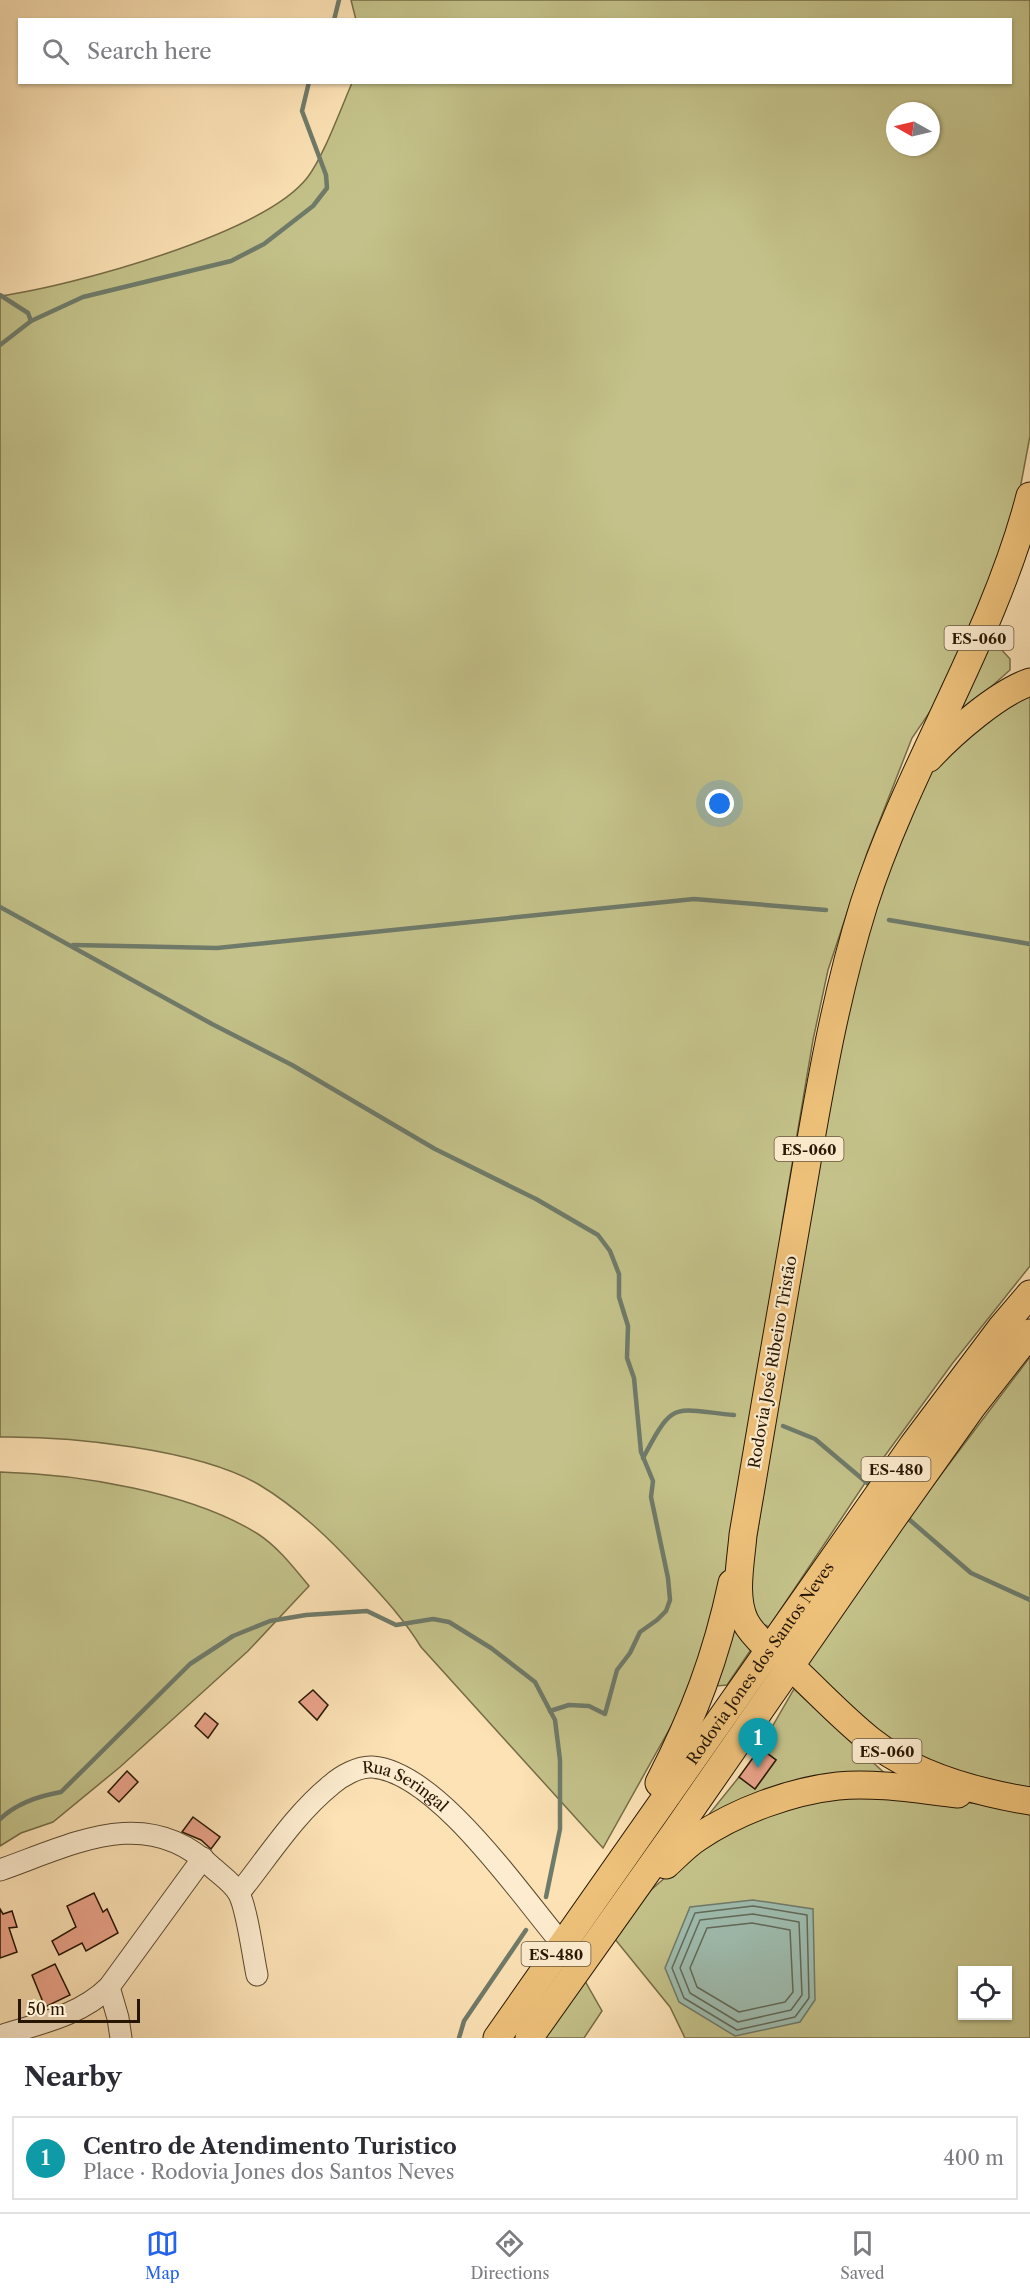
<!DOCTYPE html>
<html lang="en">
<head>
<meta charset="utf-8">
<style>
	body { margin:0; font-family:"Libre Caslon Text",serif; background:#f7f7f7; color:#2b2b33 }
	.controls { position:absolute; right:18px; bottom:18px; display:grid; overflow:hidden; border-radius:0px; box-shadow:0 2px 4px #0004 }
	.controls button { width:54px; height:54px; display:grid; place-items:center; padding:0; border:0; border-bottom:2px solid #e1e1e2; background:#fff; color:#2b2b33; font:30px sans-serif }
	.compass { position:absolute; left:886px; top:102px; width:54px; height:54px; border-radius:50%; background:#fff; box-shadow:0 2px 4px #0004; rotate:278deg }
	.scale { position:absolute; left:18px; bottom:15px; width:122px; box-sizing:border-box; padding-left:6px; border:3px solid #271702; border-top:0; font-size:16px; line-height:21px; white-space:nowrap; color:#271702; -webkit-text-stroke:4px #fdeccf; paint-order:stroke }
	.you { position:absolute; left:720px; top:804px; width:21px; height:21px; margin:-15px; border:4px solid #fff; border-radius:50%; background:#1a73e8; box-shadow:0 0 0 9px #1a73e833 }
	.badge { display:grid; place-items:center; width:39px; height:39px; border-radius:50%; background:#2563eb; color:#fff; font-size:20px; font-weight:700 }
	.pin { position:absolute; translate:-50% -50px; filter:drop-shadow(0 2px 3px #0008) }
	.pin::after { content:''; position:absolute; top:32px; width:21px; height:18px; background:inherit; clip-path:polygon(0 0,100% 0,50% 100%) }
	.list { margin:0; padding:0; list-style:none }
	h2 { display:flex; justify-content:space-between; align-items:center; height:78px; margin:0; padding:0 24px; font-size:26px }
	h2 small { font-size:20px; font-weight:400; color:#7c7c81 }
	.list li { display:grid; grid-template-columns:39px 1fr auto; gap:18px; align-items:center; box-sizing:border-box; height:84px; margin:0 12px 12px; padding:0 12px; border:2px solid #e1e1e2; border-radius:0px }
	.list b { display:block; font-size:22px; white-space:nowrap }
	.list p { margin:0; font-size:20px; white-space:nowrap; color:#7c7c81 }
	.list em { font-size:20px; font-style:normal; color:#7c7c81 }
	.icon { flex:none; width:33px; height:33px; fill:none; stroke:currentColor; stroke-width:2; stroke-linecap:round; stroke-linejoin:round }
	.map { position:relative; flex:none; width:1030px; height:2038px; overflow:hidden }
	.search { position:absolute; background:#fff; box-shadow:0 2px 4px #0004; left:18px; right:18px; top:18px; height:66px; display:flex; align-items:center; gap:15px; box-sizing:border-box; padding:0 21px; border-radius:0px; color:#7c7c81; font-size:22px }
	.sheet { height:174px; background:#fff }
	nav { display:flex; justify-content:space-around; align-items:center; box-sizing:border-box; height:84px; border-top:2px solid #e1e1e2; background:#fff; font-size:16px; color:#7c7c81 }
	nav a { display:grid; justify-items:center; gap:3px }
	nav .on { color:#2563eb }
	.map>svg:first-child { display:block }
	.green { fill:#c4c28a; stroke:#766c46; stroke-width:1.5; fill-rule:evenodd }
	.water { fill:#9fbdb0; stroke:#6f7b6a; stroke-width:1.5 }
	.lines { fill:none; stroke-linecap:round; stroke-linejoin:round }
	.shore { stroke:#636a59; stroke-width:1.5 }
	.stream { stroke:#6f7b6a; stroke-width:4.5 }
	.building { fill:#eaa38a; stroke:#271702; stroke-width:1.5 }
	.minor-casing { stroke:#5c4a2f; stroke-width:23 }
	.major-casing { stroke:#271702; stroke-width:29 }
	.minor { stroke:#fdeccf; stroke-width:21 }
	.major { stroke:#eec17a; stroke-width:27 }
	.labels { text-anchor:middle; dominant-baseline:central; stroke-width:4.5; stroke-linejoin:round; paint-order:stroke }
	.shield { fill:#fdeccf; stroke:#675740; stroke-width:1.5 }
	.shield-label { font-size:15px; font-weight:bold; fill:#271702 }
	.street-label { font-size:16px; fill:#271702; stroke:#fdeccf }
</style>
</head>
<body>
<div class="map">
<svg width="1030" height="2038" viewBox="0 0 1030 2038">
	<rect width="100%" height="100%" fill="#fce2b5"/>
	<filter id="stains"><feTurbulence type="fractalNoise" baseFrequency=".00333" numOctaves="4"/><feColorMatrix values="0 0 0 0 .2 0 0 0 0 .09 0 0 0 0 .02 0 0 0 .5 -.17"/></filter>
	<radialGradient id="worn" r=".72"><stop offset=".6" stop-color="#630" stop-opacity="0"/><stop offset="1" stop-color="#630" stop-opacity=".3"/></radialGradient>
	<g class="green">
		<path d="M351 0H1030V436L1014 521 940 697 912 738 867 853 828 970 813 1040 782 1224 776 1289 721 1598 684 1703 603 1848 421 1647C404 1619 383 1597 361 1573 330 1539 298 1508 258 1484 197 1449 70 1436 0 1437V296C72 286 263 234 307 178 323 158 341 108 352 83L1010 82V20H356ZM895 111H931V147H895Z"/>
		<path d="M988 649H1001L1010 659V670L957 717Z"/>
		<path d="M1030 696V1266L952 1364 865 1483 769 1627 756 1620 747 1594 838 1039 868 929 909 816 932 772 972 728Z"/>
		<path d="M1030 1357V1792L939 1767 879 1735 806 1673V1653Z"/>
		<path d="M0 1472C78 1474 191 1492 258 1534 278 1547 294 1568 309 1586L248 1651 120 1767 53 1822 21 1833 0 1846Z"/>
		<path d="M734 1624 752 1648 727 1685 717 1686Z"/>
		<path d="M794 1689 893 1781 706 1818 739 1777 755 1789 776 1760 760 1748Z"/>
		<path d="M870 1793 1030 1809V2038H685L670 2007 614 1938 635 1904 708 1840 782 1807ZM962 1970H1008V2016H962Z"/>
		<path d="M585 1981 602 2011 584 2038H545Z"/>
	</g>
	<path class="water" d="M753 1900 813 1909 815 2000 800 2022 735 2036 679 2002 665 1968 690 1907Z"/>
	<g class="lines">
		<g class="shore">
			<path d="M753 1906 807 1915 809 1998 795 2017 737 2030 684 1998 672 1968 695 1913Z"/>
			<path d="M753 1914 799 1922 802 1995 791 2010 738 2022 690 1993 680 1968 700 1920Z"/>
			<path d="M752 1923 790 1930 793 1992 785 2002 739 2012 697 1987 690 1968 707 1928Z"/>
		</g>
		<g class="stream">
			<path d="M334 20 339 0"/>
			<path d="M0 295 28 313 31 321"/>
			<path d="M0 345 31 321 83 297 231 261 264 244 313 206 327 188 326 175 302 111 309 82"/>
			<path d="M0 907 212 1024 292 1065 435 1149 536 1199 598 1235 610 1251 619 1274V1297L628 1326 627 1358 634 1378 641 1452 653 1481 651 1497 668 1578 670 1600 666 1611 657 1620 640 1632 630 1653 617 1670 605 1714 589 1706 569 1705 550 1711"/>
			<path d="M889 920 1030 944"/>
			<path d="M73 945 217 948 694 899 826 910"/>
			<path d="M783 1426 815 1439 873 1488"/>
			<path d="M643 1458C674 1400 671 1409 734 1415"/>
			<path d="M904 1515 971 1573 1030 1600"/>
			<path d="M0 1819C17 1803 38 1796 61 1792L190 1664 233 1636 270 1621 306 1615 367 1611 396 1625 433 1619 449 1622 491 1648 535 1682 555 1720 560 1760V1829L546 1897"/>
			<path d="M459 2038 464 2021 526 1930"/>
		</g>
	</g>
	<g class="building">
		<path d="M313 1690 328 1705 317 1720 299 1702Z"/>
		<path d="M205 1713 218 1724 208 1738 195 1726Z"/>
		<path d="M760 1748 776 1760 755 1789 739 1777Z"/>
		<path d="M127 1771 138 1782 119 1802 108 1792Z"/>
		<path d="M193 1817 220 1837 211 1849 201 1840 182 1832Z"/>
		<path d="M94 1893 103 1912 107 1909 118 1933 86 1951 82 1943 59 1955 52 1941 76 1927 67 1906Z"/>
		<path d="M0 1909 3 1914 12 1911 17 1927 9 1928 17 1952 0 1958Z"/>
		<path d="M55 1964 70 1995 45 2007 32 1975Z"/>
	</g>
	<g class="lines">
		<defs>
			<g id="minor">
				<path d="M0 1870C74 1844 147 1803 213 1868 221 1875 234 1884 239 1894 247 1909 253 1956 257 1975"/>
				<path id="s1" d="M239 1893C268 1857 295 1814 331 1785 341 1776 359 1766 372 1767 437 1771 521 1896 563 1945"/>
				<path d="M109 1987 118 2018 121 2038"/>
				<path d="M0 2036C37 2024 80 2016 109 1987L203 1858"/>
			</g>
			<g id="major">
				<path d="M1030 496C993 639 909 764 864 904 834 1000 818 1098 801 1197 781 1310 762 1422 743 1535 741 1561 733 1597 745 1621 755 1640 783 1661 800 1675 823 1697 845 1720 870 1740 914 1775 975 1792 1030 1801"/>
				<path d="M929 758C952 733 998 693 1030 682"/>
				<path d="M659 1783C694 1715 716 1658 732 1583"/>
				<path d="M666 1865C676 1856 686 1845 697 1838 737 1811 791 1791 838 1786 875 1782 921 1790 958 1794"/>
				<path id="s2" d="M497 2038 913 1445 1001 1328 1030 1294"/>
				<path d="M529 2038 676 1831 891 1521 972 1407 1030 1333"/>
			</g>
		</defs>
		<use href="#minor" class="minor-casing"/>
		<use href="#major" class="major-casing"/>
		<use href="#minor" class="minor"/>
		<use href="#major" class="major"/>
	</g>
	<g class="labels">
		<g class="shield">
			<rect x="944.5" y="626" width="69" height="24" rx="4.5"/>
			<rect x="774.5" y="1137" width="69" height="24" rx="4.5"/>
			<rect x="861.5" y="1457" width="69" height="24" rx="4.5"/>
			<rect x="852.5" y="1739" width="69" height="24" rx="4.5"/>
			<rect x="521.5" y="1942" width="69" height="24" rx="4.5"/>
		</g>
		<g class="shield-label">
			<text x="979" y="638">ES-060</text>
			<text x="809" y="1149">ES-060</text>
			<text x="896" y="1469">ES-480</text>
			<text x="887" y="1751">ES-060</text>
			<text x="556" y="1954">ES-480</text>
		</g>
		<g class="street-label">
			<text transform="translate(772 1362) rotate(-80)">Rodovia José Ribeiro Tristão</text>
			<text stroke="none"><textPath href="#s2" startOffset="458">Rodovia Jones dos Santos Neves</textPath></text>
			<text stroke="none"><textPath href="#s1" startOffset="226">Rua Seringal</textPath></text>
		</g>
	</g>
	<rect width="100%" height="100%" filter="url(#stains)"/>
	<rect width="100%" height="100%" fill="url(#worn)"/>
</svg>
<div class="controls">
<button><svg class="icon" aria-label="locate" viewBox="0 0 24 24"><circle cx="12" cy="12" r="6"/><path d="M12 2v4M12 18v4M2 12h4M18 12h4"/></svg></button>
</div>
<svg class="compass" viewBox="-18 -18 36 36"><path d="M0-13l5 13h-10z" fill="#e53935"/><path d="M0 13l5-13h-10z" fill="#7c7c81"/></svg>
<div class="scale">50 m</div>
<div class="you"></div>
<div class="pin badge" style="left:758px;top:1768px;background:#0f9aa8">1</div>
<div class="search"><svg class="icon" aria-label="search" viewBox="0 0 24 24"><circle cx="10" cy="10" r="6"/><path d="M15 15l6 6"/></svg>Search here</div>
</div>
<section class="sheet">
<h2>Nearby<small></small></h2>
<ul class="list">
<li><span class="badge" style="background:#0f9aa8">1</span><div><b>Centro de Atendimento Turistico</b><p>Place · Rodovia Jones dos Santos Neves</p></div><em>400 m</em></li>
</ul>
</section>
<nav>
<a class="on"><svg class="icon" aria-label="map" viewBox="0 0 24 24"><path d="M3 6l6-2 6 2 6-2v14l-6 2-6-2-6 2zM9 4v14M15 6v14"/></svg>Map</a>
<a><svg class="icon" aria-label="directions" viewBox="0 0 24 24"><path d="M12 3l9 9-9 9-9-9zM9 14v-3h6M13 9l2 2-2 2"/></svg>Directions</a>
<a><svg class="icon" aria-label="saved" viewBox="0 0 24 24"><path d="M7 4h10v16l-5-4-5 4z"/></svg>Saved</a>
</nav>
</body>
</html>
